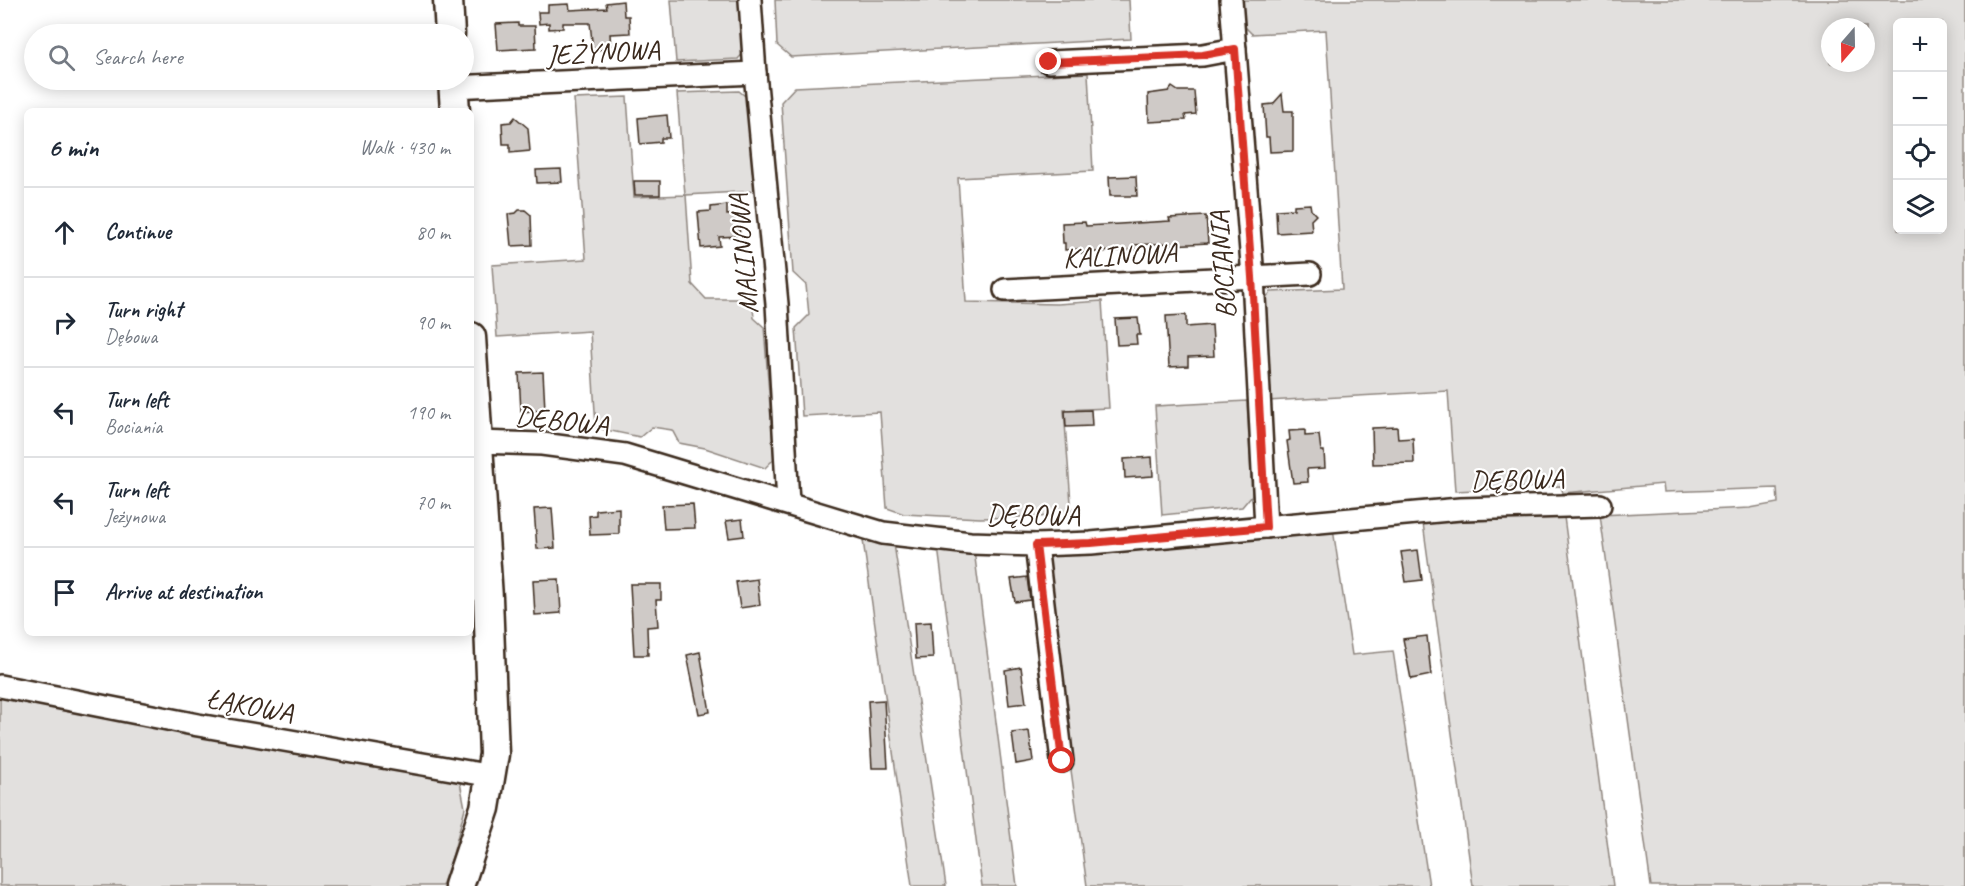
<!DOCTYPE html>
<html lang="en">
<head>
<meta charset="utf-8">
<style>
	body { margin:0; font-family:Caveat,sans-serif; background:#f6f6f7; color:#1f2937 }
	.controls { position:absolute; right:18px; top:18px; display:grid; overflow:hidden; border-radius:9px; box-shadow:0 3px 15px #0003 }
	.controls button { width:54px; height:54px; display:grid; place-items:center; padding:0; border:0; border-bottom:2px solid #e0e1e3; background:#fff; color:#1f2937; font:30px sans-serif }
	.compass { position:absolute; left:1821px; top:18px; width:54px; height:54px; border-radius:50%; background:#fff; box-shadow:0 3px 15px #0003; rotate:200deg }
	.stop { position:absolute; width:18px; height:18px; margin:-14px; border:4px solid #d93025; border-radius:50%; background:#fff }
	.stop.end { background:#d93025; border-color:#fff; box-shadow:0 2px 6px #0008 }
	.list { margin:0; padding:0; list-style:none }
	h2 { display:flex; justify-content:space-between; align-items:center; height:78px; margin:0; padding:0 24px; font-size:26px }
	h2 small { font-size:20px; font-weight:400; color:#747a83 }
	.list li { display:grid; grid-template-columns:39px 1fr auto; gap:18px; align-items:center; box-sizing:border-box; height:90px; padding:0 24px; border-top:2px solid #e0e1e3 }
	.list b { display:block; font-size:22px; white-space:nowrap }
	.list p { margin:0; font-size:20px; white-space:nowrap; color:#747a83 }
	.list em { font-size:20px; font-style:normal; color:#747a83 }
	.icon { flex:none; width:33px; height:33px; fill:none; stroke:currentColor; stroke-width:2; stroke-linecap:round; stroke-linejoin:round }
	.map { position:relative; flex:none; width:1965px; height:886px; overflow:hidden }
	.search { position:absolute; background:#fff; box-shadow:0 3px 15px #0003; left:24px; top:24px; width:450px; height:66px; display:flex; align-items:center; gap:15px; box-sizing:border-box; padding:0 21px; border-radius:33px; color:#747a83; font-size:22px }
	.panel { position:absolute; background:#fff; box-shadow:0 3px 15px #0003; left:24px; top:108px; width:450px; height:528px; border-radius:9px }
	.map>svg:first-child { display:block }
	.green { fill:#e2e0de; stroke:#8e857e; stroke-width:1.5; fill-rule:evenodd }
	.building { fill:#cfcac7; stroke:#3b2a1e; stroke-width:1.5 }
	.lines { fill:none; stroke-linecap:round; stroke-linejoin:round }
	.street-casing { stroke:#3b2a1e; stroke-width:26 }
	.secondary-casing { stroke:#3b2a1e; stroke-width:33 }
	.street { stroke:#fff; stroke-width:21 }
	.secondary { stroke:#fff; stroke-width:28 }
	.route { stroke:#d93025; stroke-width:8 }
	.labels { text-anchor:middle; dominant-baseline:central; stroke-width:4.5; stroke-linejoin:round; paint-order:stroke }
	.street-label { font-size:28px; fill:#3b2a1e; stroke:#fff }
</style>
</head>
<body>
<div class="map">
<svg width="1965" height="886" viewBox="0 0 1965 886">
	<rect width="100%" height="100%" fill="#fff"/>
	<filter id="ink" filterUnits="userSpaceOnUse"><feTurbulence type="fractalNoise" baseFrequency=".0167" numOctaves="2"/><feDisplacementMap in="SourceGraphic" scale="12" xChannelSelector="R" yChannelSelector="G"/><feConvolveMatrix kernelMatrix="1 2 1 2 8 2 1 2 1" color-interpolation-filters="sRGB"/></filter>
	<g filter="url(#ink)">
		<g class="green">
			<path d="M671 0H744L747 49 738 59 676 62Z"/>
			<path d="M775 0H1129L1131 39 791 57 777 45Z"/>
			<path d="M1239 0H1965V886H1651L1600 515 1750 508 1778 503 1777 488 1664 492 1663 484 1563 493 1561 486 1455 491 1448 391 1267 401 1260 304 1271 292 1342 289 1326 30 1252 34 1241 23ZM1898 22H1942V230H1898ZM1830 27H1866V63H1830Z"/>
			<path d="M1088 73 1093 171 958 178 966 302 1057 304 1102 301 1109 408 1064 410 1072 516 980 518 904 514 887 508 880 412 802 416 796 328 809 315 806 285 793 273 781 102 795 87Z"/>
			<path d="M739 91 750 100 756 191 686 195 692 284 706 299H752L754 318 764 327 774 459 765 468 705 448 679 443 672 430 652 427 640 437 596 428 590 331 497 337 492 265 586 259 574 99 627 97 634 197 685 195 677 93Z"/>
			<path d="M1247 401 1252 495 1242 507 1162 515 1155 406Z"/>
			<path d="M1564 517 1613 886H1473L1423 523Z"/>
			<path d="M1333 529 1352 655 1393 651 1429 886H1087L1041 553Z"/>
			<path d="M862 533 894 544 946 886H912Z"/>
			<path d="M938 547 974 550 1017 886H982Z"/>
			<path d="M0 689 459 777 465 808 453 854 442 886H0Z"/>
		</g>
		<g class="building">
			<path d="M623 1 624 16H629L630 33 610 34 611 49 593 50 590 23H563V28L549 29V23L539 24 538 12H548V5L569 4 570 10 607 8 606 3Z"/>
			<path d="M518 23V26H535L536 48 498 50 496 24Z"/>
			<path d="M1172 87 1178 91H1194L1196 114 1185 115 1186 120 1149 122 1148 94 1169 91Z"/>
			<path d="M1282 94 1284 111H1293V151L1270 152 1269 137H1266L1264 105 1273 104Z"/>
			<path d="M667 115 669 138H661V142L640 144 638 118Z"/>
			<path d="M515 117 528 128 530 151 510 153V144H503L502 123 511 122Z"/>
			<path d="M561 169 562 182 537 183 536 170Z"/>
			<path d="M1136 176 1137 196H1110L1109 177Z"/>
			<path d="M634 181H660V195H635Z"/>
			<path d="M1310 204 1311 210 1316 215 1311 220 1312 231 1277 233 1276 210 1294 209V205Z"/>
			<path d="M727 205V215L738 214 740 236 719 237 720 246 701 248 698 212 711 211V207Z"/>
			<path d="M519 210H525L531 215 532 245 511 246 508 214 516 213Z"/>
			<path d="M1206 216 1208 243 1171 245V243L1134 245 1135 250 1081 253V249L1065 250V243H1063L1062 223 1085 222 1086 226 1170 221 1169 218Z"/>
			<path d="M1186 315V327L1212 325 1214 356 1188 357V366L1169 367 1166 316Z"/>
			<path d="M1138 318 1140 335H1136L1137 344 1117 345 1115 319Z"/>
			<path d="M543 372 545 410 521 412 519 373Z"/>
			<path d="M1091 410 1092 426 1066 427 1065 411Z"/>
			<path d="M1397 427 1398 439 1413 438 1414 463 1373 464 1372 428Z"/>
			<path d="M1305 430V436L1319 435 1321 451H1324L1325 468 1307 469 1308 482 1293 483 1287 441 1290 440 1289 431Z"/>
			<path d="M1152 457 1153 476 1125 478 1124 459Z"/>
			<path d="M693 504 695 528 664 529 662 505Z"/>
			<path d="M552 508 555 548 537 549 534 509Z"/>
			<path d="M619 508V534L590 535 589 516 596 515V510Z"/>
			<path d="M742 519 744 536 729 538 726 521Z"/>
			<path d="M1418 550 1422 580 1406 582 1401 552Z"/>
			<path d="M1027 577 1030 600 1015 602 1011 579Z"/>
			<path d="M559 579 561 613 535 615 533 580Z"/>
			<path d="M757 579 760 605 740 608 736 582Z"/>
			<path d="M630 584H661V600H656L658 626 647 627 648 655H634Z"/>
			<path d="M931 622 933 658 916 659 914 623Z"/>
			<path d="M1427 636 1431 675 1411 679 1403 639Z"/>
			<path d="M700 652 710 712 699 714 687 655Z"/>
			<path d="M1021 667 1026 703 1009 705 1005 670Z"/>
			<path d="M884 700 888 768H872L868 701Z"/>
			<path d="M1029 731 1033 761 1016 764 1012 733Z"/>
		</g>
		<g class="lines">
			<defs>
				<g id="street">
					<path d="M750 0 755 73 777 304 788 503"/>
					<path d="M1231 0 1253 277 1266 527"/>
					<path d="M1049 62 1203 55 1235 49"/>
					<path d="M453 87 755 73"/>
					<path d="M1005 290 1310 274"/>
					<path d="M477 442 542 444 625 455 883 533 970 543 1036 545 1091 543 1460 509 1600 505"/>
					<path d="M1036 545 1062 761"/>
					<path d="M0 686 198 725 492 776"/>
				</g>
				<g id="secondary">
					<path d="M448 0 450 34"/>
					<path d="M453 80 455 111"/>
					<path d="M459 886 485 808 494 754 488 598 471 337"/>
				</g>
			</defs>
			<use href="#street" class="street-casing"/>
			<use href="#secondary" class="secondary-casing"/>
			<use href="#street" class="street"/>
			<use href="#secondary" class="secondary"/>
		</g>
	</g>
	<g class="lines" filter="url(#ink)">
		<path class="route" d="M1049 62 1203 55 1235 49 1252 277 1266 527 1091 543 1036 545 1062 761"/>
	</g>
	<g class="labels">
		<g class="street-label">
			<text transform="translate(603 52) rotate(-3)">JEŻYNOWA</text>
			<text transform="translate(743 254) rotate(-95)">MALINOWA</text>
			<text transform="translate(1120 255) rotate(-3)">KALINOWA</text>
			<text transform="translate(1222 265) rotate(-94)">BOCIANIA</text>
			<text transform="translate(562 420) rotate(6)">DĘBOWA</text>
			<text transform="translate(1517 479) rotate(-2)">DĘBOWA</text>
			<text x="1033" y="514">DĘBOWA</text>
			<text transform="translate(250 705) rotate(10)">ŁĄKOWA</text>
		</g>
	</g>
</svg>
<div class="controls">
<button>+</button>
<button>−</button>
<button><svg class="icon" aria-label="locate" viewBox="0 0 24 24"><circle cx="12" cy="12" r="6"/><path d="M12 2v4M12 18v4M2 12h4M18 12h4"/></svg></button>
<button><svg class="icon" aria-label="layers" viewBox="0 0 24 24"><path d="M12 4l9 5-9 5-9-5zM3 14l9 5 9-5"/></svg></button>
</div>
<svg class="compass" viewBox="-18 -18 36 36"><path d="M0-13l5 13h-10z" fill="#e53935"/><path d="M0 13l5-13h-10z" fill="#747a83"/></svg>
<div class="stop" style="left:1062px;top:761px"></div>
<div class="stop end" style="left:1049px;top:62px"></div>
<div class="search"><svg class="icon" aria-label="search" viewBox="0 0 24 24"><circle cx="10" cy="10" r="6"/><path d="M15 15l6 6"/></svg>Search here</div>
<section class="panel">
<h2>6 min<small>Walk · 430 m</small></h2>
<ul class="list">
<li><svg class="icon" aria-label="ahead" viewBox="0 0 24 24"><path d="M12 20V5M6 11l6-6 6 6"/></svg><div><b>Continue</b></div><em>80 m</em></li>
<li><svg class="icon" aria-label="right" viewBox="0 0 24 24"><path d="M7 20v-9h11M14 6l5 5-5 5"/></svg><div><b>Turn right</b><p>Dębowa</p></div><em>90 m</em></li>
<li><svg class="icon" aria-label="left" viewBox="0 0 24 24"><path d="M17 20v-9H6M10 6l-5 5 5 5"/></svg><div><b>Turn left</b><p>Bociania</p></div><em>190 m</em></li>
<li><svg class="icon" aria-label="left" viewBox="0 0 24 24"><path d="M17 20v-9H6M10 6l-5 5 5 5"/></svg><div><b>Turn left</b><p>Jeżynowa</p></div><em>70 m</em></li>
<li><svg class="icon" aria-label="arrive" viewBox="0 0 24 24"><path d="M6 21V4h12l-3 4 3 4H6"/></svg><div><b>Arrive at destination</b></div></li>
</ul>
</section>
</div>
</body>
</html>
